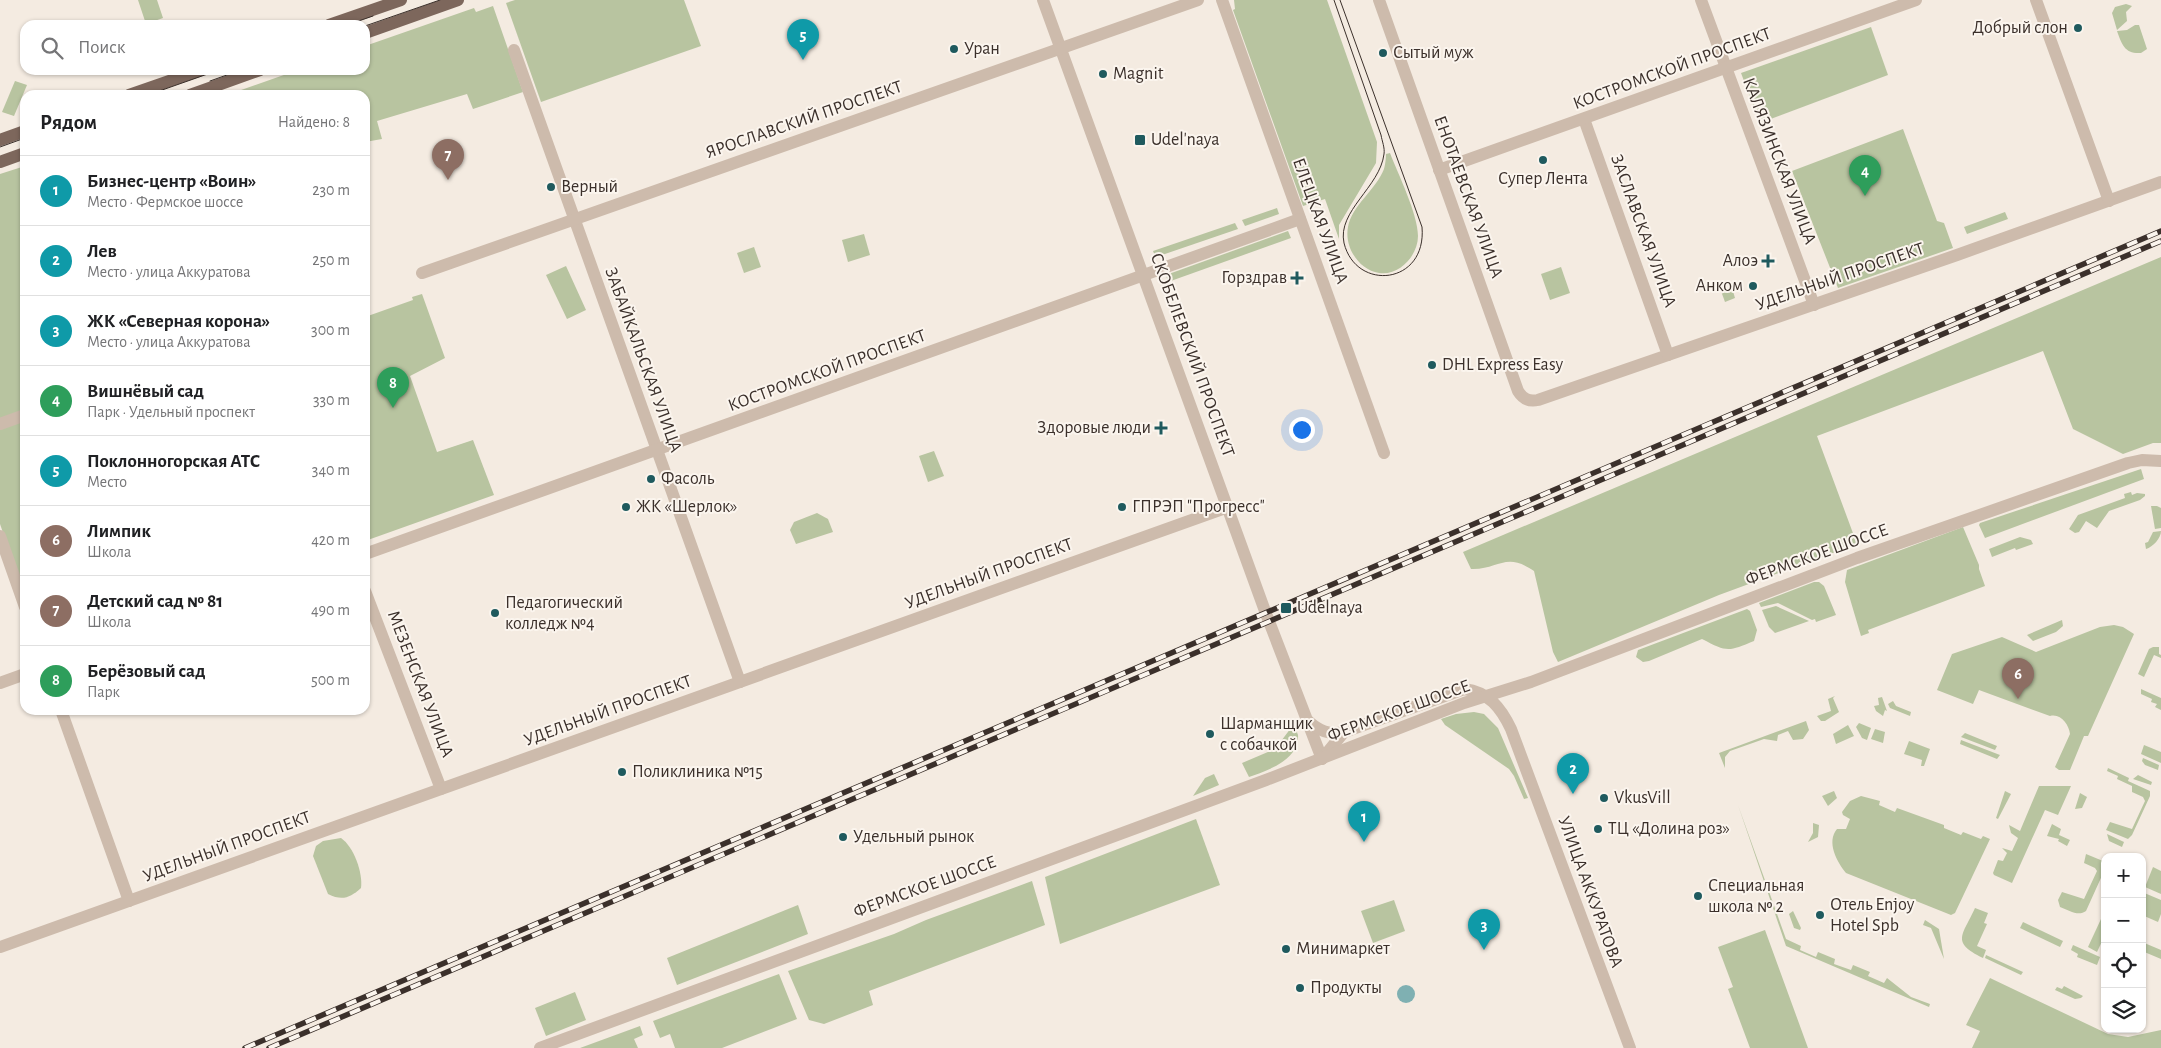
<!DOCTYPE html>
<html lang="ru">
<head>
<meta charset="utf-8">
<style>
	body { margin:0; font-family:"Alegreya Sans",sans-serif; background:#f2f2f2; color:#202124 }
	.controls { position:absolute; right:15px; bottom:15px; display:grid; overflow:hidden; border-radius:10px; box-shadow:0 1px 4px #0004 }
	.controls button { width:45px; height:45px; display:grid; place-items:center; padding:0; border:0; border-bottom:1px solid #e0e0e0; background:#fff; color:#202124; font:25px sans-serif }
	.you { position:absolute; left:1301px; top:429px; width:18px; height:18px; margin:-12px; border:4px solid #fff; border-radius:50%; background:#1a73e8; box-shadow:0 0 0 8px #1a73e833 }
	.badge { display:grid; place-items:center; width:32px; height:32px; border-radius:50%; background:#ea580c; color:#fff; font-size:16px; font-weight:700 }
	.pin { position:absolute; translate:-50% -41px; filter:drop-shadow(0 1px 2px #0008) }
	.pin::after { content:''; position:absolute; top:26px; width:18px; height:15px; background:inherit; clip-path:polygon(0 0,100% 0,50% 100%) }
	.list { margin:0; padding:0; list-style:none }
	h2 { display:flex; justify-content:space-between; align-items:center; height:65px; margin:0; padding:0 20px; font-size:21px }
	h2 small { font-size:16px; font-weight:400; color:#757577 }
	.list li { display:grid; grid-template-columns:32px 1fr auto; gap:15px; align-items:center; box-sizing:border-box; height:70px; padding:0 20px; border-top:1px solid #e0e0e0 }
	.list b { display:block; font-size:19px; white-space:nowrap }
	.list p { margin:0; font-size:16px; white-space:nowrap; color:#757577 }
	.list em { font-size:16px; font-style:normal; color:#757577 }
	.icon { flex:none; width:28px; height:28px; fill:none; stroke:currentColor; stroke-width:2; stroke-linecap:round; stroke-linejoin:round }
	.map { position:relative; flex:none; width:2161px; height:1048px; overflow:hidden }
	.search { position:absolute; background:#fff; box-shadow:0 1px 4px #0004; left:20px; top:20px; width:350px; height:55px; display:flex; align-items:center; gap:12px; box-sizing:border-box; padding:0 18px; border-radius:15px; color:#757577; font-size:19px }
	.panel { position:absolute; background:#fff; box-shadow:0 1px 4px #0004; left:20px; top:90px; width:350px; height:625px; border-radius:15px }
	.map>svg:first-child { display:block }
	.green { fill:#b8c4a0 }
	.water { fill:#7fb0b2 }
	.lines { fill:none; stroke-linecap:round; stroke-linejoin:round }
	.minor { stroke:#cdbbac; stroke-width:12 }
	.major { stroke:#7d675c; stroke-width:12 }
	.tram { stroke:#3b302b; stroke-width:1 }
	.rail-casing { stroke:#3b302b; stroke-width:5.5 }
	.rail { stroke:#fbf5ee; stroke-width:4; stroke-dasharray:11; stroke-linecap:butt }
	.poi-dot { fill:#1f5a5e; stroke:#fbf5ee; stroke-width:2 }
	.labels { text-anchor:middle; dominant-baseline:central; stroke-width:4; stroke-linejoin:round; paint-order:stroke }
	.poi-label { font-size:18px; fill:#3b302b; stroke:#fbf5ee; text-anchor:start }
	.street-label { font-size:18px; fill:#3b302b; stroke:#fbf5ee }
</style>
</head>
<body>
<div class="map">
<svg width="2161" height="1048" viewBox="0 0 2161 1048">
	<rect width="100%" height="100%" fill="#f4ebe1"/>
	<g class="green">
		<path d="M138 0H157L163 18 146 24Z"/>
		<path d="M515 0H684L701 46 541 102 506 3Z"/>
		<path d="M1234 0H1327L1377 142 1376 163 1339 225V239L1325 199 1303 206 1233 10 1235 9Z"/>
		<path d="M2126 4 2132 6 2126 12 2127 21 2117 30 2112 13 2115 7Z"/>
		<path d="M493 6 523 92 473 109 467 94 377 121 382 139 365 142V95H227L298 70H365V46L474 8 476 12Z"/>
		<path d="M2135 25H2139L2147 49 2141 53C2125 54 2122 45 2117 31L2127 30Z"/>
		<path d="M1871 27 1888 75 1760 123 1741 73Z"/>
		<path d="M15 81 27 85 14 116 2 112Z"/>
		<path d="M1903 129 1937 221 1944 223 1953 248 1838 288 1792 171Z"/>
		<path d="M1390 153C1398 174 1418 214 1418 236 1418 255 1400 276 1379 273 1359 270 1344 247 1348 227 1352 205 1376 190 1384 169 1385 165 1386 159 1386 154Z"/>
		<path d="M25 166V410L0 419V174Z"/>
		<path d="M1277 208 1279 214 1245 226 1242 220Z"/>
		<path d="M2005 212 2008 219 1967 234 1964 227Z"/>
		<path d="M1235 223 1238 229 1162 255 1155 256 1153 251Z"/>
		<path d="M1288 231 1291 238 1168 282 1166 275Z"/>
		<path d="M864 234 870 255 848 262 842 240Z"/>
		<path d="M754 247 761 267 744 273 737 253Z"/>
		<path d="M2161 257V443H2153L2123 454 2073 429 2043 351 1817 436 1857 544 1719 595 1558 662 1553 652 1534 571C1505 551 1499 570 1471 569L1463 552Z"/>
		<path d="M566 266 586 310 567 319 546 275Z"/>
		<path d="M1561 267 1570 293 1550 300 1541 274Z"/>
		<path d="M1732 288 1735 298 1725 302 1721 291Z"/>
		<path d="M422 294 445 358 410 376 437 452 473 440 494 495 365 541V317L413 300 412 297Z"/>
		<path d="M25 420V596L0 524V429Z"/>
		<path d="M934 451 944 476 928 482 919 456Z"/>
		<path d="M2141 469 2144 479 1985 538 1979 525 1980 523Z"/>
		<path d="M2131 492 2132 495 2137 493 2145 494V496L2140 500 2109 511 2097 528 2086 521 2079 532 2075 533 2069 529 2078 515 2125 498 2124 494Z"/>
		<path d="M2151 506H2157L2161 508V528L2155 529Z"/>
		<path d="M817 513 828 519 833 532 796 544 790 530 794 522Z"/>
		<path d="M1963 527 1979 565V569L1985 586 1868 630 1869 633 1861 636 1845 582 1847 570Z"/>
		<path d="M2161 531C2161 538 2153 547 2146 549L2145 543 2148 542 2153 532Z"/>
		<path d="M2020 537 2031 540 2033 544 2016 550 2015 548 1992 557 1989 549Z"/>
		<path d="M1814 582H1819L1824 586 1836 615 1816 622 1815 619 1812 620 1778 603 1761 607 1759 603Z"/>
		<path d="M1776 606 1809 621 1775 633 1769 627 1762 610Z"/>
		<path d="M1747 609 1750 611 1757 630 1754 641C1728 652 1727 652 1702 639L1649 661 1643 662 1636 657 1638 650Z"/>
		<path d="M2062 620 2063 626 2056 632 2033 641 2027 635Z"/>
		<path d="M2114 625 2123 627 2134 634 2088 736H2084L2070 770H2059L2055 767 2070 734C2069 725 2061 713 2050 716L1979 690 1973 704 1937 690 1952 654 2002 637 2036 652 2100 627Z"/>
		<path d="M2153 647H2159V654L2161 655V658L2154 655 2144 677 2138 674 2149 649Z"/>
		<path d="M2141 689 2161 698V710L2155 707 2157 704 2151 702 2152 699 2141 694Z"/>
		<path d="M1835 696 1833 698 1839 712 1825 721H1821L1817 716 1831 711 1828 699Z"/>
		<path d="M1882 697 1887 711 1885 710 1883 716 1876 711 1874 706 1879 705 1878 698Z"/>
		<path d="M1893 701 1896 706 1911 712 1910 716 1890 708 1888 704Z"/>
		<path d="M1474 712 1484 714 1498 728 1528 798 1524 799 1514 776 1509 769 1445 725 1441 719 1456 714Z"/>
		<path d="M1806 721 1809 730 1803 739 1793 740 1788 731 1778 735 1777 741 1764 739 1730 751 1725 757V768L1719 753Z"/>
		<path d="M1859 723 1871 728 1867 740 1862 738 1856 727Z"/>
		<path d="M1294 724C1295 727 1297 732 1298 735 1300 760 1266 771 1249 777L1242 763 1275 749Z"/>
		<path d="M1848 725 1854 736 1836 744 1833 734Z"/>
		<path d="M1875 729 1885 732 1883 743 1871 739Z"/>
		<path d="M1965 733 1997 746 1995 750 1961 737Z"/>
		<path d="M1961 740 2000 755 1997 759 1960 744Z"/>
		<path d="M1909 741 1930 749 1924 766H1921L1922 760 1904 754Z"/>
		<path d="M2144 745 2161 752V763L2141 754Z"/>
		<path d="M2143 758 2159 765 2158 770 2145 765 2142 761Z"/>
		<path d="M2108 768 2129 778 2128 781 2150 791V796L2132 835 2128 839 2106 830 2110 822 2132 829 2145 801 2143 797 2132 792V786L2117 779 2118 776 2107 771Z"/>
		<path d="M1214 774 1219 785 1193 796 1205 778Z"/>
		<path d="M2138 775 2152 782 2151 785 2133 779Z"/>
		<path d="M2039 786H2071L2058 815 2045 810 2012 883 1994 875 1993 873 1998 860 2003 861 2007 853 2002 848 2012 851 2018 838 2011 833 2009 825 2020 831Z"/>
		<path d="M1834 791 1837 798 1828 806 1822 796Z"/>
		<path d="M2005 791 2011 794 1998 819 1996 818Z"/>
		<path d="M2080 793 2087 797 2082 808 2075 809Z"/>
		<path d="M1861 796 1880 801 1879 805 1895 812 1897 808 1944 825V828L1961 835 1963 832 1981 839 1983 836 1990 839 1955 913 1951 915 1846 873C1837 862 1826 842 1837 829H1846L1850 819 1843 815 1842 812 1850 801Z"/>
		<path d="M1738 805 1786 939 1801 946 1800 950 1816 957 1818 952 1835 959 1834 964 1851 970 1853 965 1870 972 1868 976 1884 983 1887 978 1911 997 1930 1004 1929 1007 1786 946Z"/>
		<path d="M1196 819 1220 885 1060 944 1045 877Z"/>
		<path d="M1813 823 1819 825 1818 837 1808 842 1813 833Z"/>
		<path d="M2052 824 2061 829 2059 835 2070 840 2067 846 2058 841 2059 839 2047 836Z"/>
		<path d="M2107 834 2124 842 2122 847 2109 841Z"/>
		<path d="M341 838C354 847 363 873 361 888 350 898 342 901 328 894L313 856 316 846 323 841Z"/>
		<path d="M2086 854 2103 861 2105 869 2086 911C2078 917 2069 910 2060 907L2058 900 2062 892 2084 899 2097 871 2095 868 2084 863Z"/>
		<path d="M2153 867 2161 871V894L2145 887Z"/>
		<path d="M1032 881 1045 925 869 991 873 1005 824 1024 809 1020 788 971 894 934 926 920Z"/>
		<path d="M2142 892 2161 900V914L2158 922 2142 915Z"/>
		<path d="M1394 900 1405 931 1373 943 1361 911Z"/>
		<path d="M798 905 808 934 677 985 667 958Z"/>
		<path d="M1975 908 1988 913 1984 923 1987 924 1977 946 1986 950 1983 958C1950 942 1963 935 1975 908Z"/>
		<path d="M1793 911 1801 928 1800 930 1794 928 1789 914Z"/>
		<path d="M2105 917V935L2097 952 2088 947 2101 919Z"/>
		<path d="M1925 920 1939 929 1944 959 1931 928 1923 925Z"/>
		<path d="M2023 922 2063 941 2060 947 2020 928Z"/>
		<path d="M1765 930 1808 1048H1750L1728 989 1733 987 1718 947Z"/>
		<path d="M2142 942 2161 950V959L2142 951Z"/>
		<path d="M2073 945 2100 957 2097 965 2077 957 2078 954 2071 950Z"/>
		<path d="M1986 955 2023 972 2021 975 1985 958Z"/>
		<path d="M779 974 797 1019 722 1048H675L670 1034 660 1038 653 1021Z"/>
		<path d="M1990 978 2108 1034 2128 1037 2161 1030V1048H1972L1980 1031 1966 1025Z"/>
		<path d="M2064 986 2083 996 2081 998 2075 999 2055 990 2057 987 2062 989Z"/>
		<path d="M575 992 586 1020 546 1036 535 1008Z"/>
		<path d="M640 1026 643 1035 634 1039 638 1048H580Z"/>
	</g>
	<circle class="water" cx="1406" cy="994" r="9"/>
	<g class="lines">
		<g class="minor">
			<path d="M1043 0 1265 611 1322 759"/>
			<path d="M1222 0 1384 453"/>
			<path d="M1379 0 1518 391C1523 399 1529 402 1538 400L1957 255 2161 182"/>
			<path d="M1701 0 1814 305"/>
			<path d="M2036 0 2109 201"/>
			<path d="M514 50 740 682"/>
			<path d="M1584 119 1668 355"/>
			<path d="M1439 170 1916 0"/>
			<path d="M422 273 1198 0"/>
			<path d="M0 424 25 415"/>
			<path d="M0 536 25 607"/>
			<path d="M365 554 1300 219"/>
			<path d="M365 591 441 789"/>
			<path d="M0 683 25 674"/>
			<path d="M61 710 129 901"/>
			<path d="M1308 721C1319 731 1329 735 1344 732"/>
			<path d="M1322 759 1344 732 1464 689C1489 692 1501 708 1511 729L1630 1048"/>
			<path d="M0 947 1228 507"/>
			<path d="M540 1048 1266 780 1464 703 1531 682 1857 558 2128 463 2142 460 2161 461"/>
		</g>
		<g class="major">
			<path d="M329 25 401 0"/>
			<path d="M365 33 458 0"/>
			<path d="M129 95 201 70"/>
			<path d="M190 95 260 70"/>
			<path d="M0 140 25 131"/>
			<path d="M0 162 25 153"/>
		</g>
		<g class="tram">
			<path d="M1334 0 1381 135C1382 141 1385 148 1384 154 1380 187 1337 211 1344 243 1356 292 1427 285 1422 227L1340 0"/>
			<path d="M347 25 373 16"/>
			<path d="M365 26 440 0"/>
			<path d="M210 81 241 70"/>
			<path d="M148 95 219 70"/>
			<path d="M0 147 25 138"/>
		</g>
		<defs>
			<g id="rail">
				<path d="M245 1048 2161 231"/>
				<path d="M269 1048 2161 241"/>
			</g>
		</defs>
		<use href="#rail" class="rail-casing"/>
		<use href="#rail" class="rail"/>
	</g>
	<g class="poi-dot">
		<circle cx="2078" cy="28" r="5"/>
		<circle cx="954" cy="49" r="5"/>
		<circle cx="1383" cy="53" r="5"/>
		<circle cx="1103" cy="74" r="5"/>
		<rect x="1134" y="134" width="12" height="12" rx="2.5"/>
		<circle cx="1543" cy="160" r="5"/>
		<circle cx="551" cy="187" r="5"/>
		<path d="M1765.5 253.5h5v5h5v5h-5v5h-5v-5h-5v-5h5z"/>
		<path d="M1294.5 270.5h5v5h5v5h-5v5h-5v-5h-5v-5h5z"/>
		<circle cx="1753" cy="286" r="5"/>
		<circle cx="1432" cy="365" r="5"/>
		<path d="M1158.5 420.5h5v5h5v5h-5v5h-5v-5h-5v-5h5z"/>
		<circle cx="651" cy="479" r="5"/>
		<circle cx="626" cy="507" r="5"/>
		<circle cx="1122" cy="507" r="5"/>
		<rect x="1280" y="602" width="12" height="12" rx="2.5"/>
		<circle cx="495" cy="613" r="5"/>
		<circle cx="1210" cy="734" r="5"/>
		<circle cx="622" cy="772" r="5"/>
		<circle cx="1604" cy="798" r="5"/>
		<circle cx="1598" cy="829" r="5"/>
		<circle cx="843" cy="837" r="5"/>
		<circle cx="1698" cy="896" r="5"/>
		<circle cx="1820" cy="915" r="5"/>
		<circle cx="1286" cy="949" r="5"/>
		<circle cx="1300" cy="988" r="5"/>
	</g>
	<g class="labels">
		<g class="poi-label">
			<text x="2068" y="28" text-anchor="end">Добрый слон</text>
			<text x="964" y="49">Уран</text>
			<text x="1393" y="53">Сытый муж</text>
			<text x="1113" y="74">Magnit</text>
			<text x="1151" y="140">Udel'naya</text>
			<text x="1543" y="179" text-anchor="middle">Супер Лента</text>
			<text x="561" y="187">Верный</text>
			<text x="1758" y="261" text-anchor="end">Алоэ</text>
			<text x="1287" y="278" text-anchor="end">Горздрав</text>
			<text x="1743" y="286" text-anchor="end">Анком</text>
			<text x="1442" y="365">DHL Express Easy</text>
			<text x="1151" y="428" text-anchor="end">Здоровые люди</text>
			<text x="661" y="479">Фасоль</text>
			<text x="636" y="507">ЖК «Шерлок»</text>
			<text x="1132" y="507">ГПРЭП "Прогресс"</text>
			<text x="505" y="603">Педагогический<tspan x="505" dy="21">колледж №4</tspan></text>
			<text x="1297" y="608">Udelnaya</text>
			<text x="1220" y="724">Шарманщик<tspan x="1220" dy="21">с собачкой</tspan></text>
			<text x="632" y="772">Поликлиника №15</text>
			<text x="1614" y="798">VkusVill</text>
			<text x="1608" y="829">ТЦ «Долина роз»</text>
			<text x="853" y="837">Удельный рынок</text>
			<text x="1708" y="886">Специальная<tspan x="1708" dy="21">школа № 2</tspan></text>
			<text x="1830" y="905">Отель Enjoy<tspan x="1830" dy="21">Hotel Spb</tspan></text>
			<text x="1296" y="949">Минимаркет</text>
			<text x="1310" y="988">Продукты</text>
		</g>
		<g class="street-label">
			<text transform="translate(1672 69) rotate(-20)">КОСТРОМСКОЙ ПРОСПЕКТ</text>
			<text transform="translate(804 120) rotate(-19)">ЯРОСЛАВСКИЙ ПРОСПЕКТ</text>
			<text transform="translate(1779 161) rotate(69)">КАЛЯЗИНСКАЯ УЛИЦА</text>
			<text transform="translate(1468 197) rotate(70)">ЕНОТАЕВСКАЯ УЛИЦА</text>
			<text transform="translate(1320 221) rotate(70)">ЕЛЕЦКАЯ УЛИЦА</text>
			<text transform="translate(1643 231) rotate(70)">ЗАСЛАВСКАЯ УЛИЦА</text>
			<text transform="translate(1840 277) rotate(-19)">УДЕЛЬНЫЙ ПРОСПЕКТ</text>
			<text transform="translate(1192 355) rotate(70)">СКОБЕЛЕВСКИЙ ПРОСПЕКТ</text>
			<text transform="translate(643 360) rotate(70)">ЗАБАЙКАЛЬСКАЯ УЛИЦА</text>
			<text transform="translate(827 371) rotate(-20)">КОСТРОМСКОЙ ПРОСПЕКТ</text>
			<text transform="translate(1817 555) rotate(-20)">ФЕРМСКОЕ ШОССЕ</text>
			<text transform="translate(989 574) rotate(-20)">УДЕЛЬНЫЙ ПРОСПЕКТ</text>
			<text transform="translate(420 684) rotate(69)">МЕЗЕНСКАЯ УЛИЦА</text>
			<text transform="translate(608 711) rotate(-20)">УДЕЛЬНЫЙ ПРОСПЕКТ</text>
			<text transform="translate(1399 711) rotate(-20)">ФЕРМСКОЕ ШОССЕ</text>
			<text transform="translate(227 847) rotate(-20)">УДЕЛЬНЫЙ ПРОСПЕКТ</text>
			<text transform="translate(925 887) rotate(-20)">ФЕРМСКОЕ ШОССЕ</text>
			<text transform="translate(1590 892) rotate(70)">УЛИЦА АККУРАТОВА</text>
		</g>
	</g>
</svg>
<div class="controls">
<button>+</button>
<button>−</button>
<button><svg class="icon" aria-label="locate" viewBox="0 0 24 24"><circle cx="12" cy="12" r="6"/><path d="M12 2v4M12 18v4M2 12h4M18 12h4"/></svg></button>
<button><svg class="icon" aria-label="layers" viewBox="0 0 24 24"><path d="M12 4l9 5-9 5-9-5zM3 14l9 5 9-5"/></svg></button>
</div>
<div class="you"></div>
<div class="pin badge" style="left:1364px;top:842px;background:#0f9aa8">1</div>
<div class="pin badge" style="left:1573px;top:794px;background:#0f9aa8">2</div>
<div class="pin badge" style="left:1484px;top:950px;background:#0f9aa8">3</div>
<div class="pin badge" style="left:1865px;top:196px;background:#2e9e5b">4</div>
<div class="pin badge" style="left:803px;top:60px;background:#0f9aa8">5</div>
<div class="pin badge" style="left:2018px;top:699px;background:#8d6e63">6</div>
<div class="pin badge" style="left:448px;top:180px;background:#8d6e63">7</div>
<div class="pin badge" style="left:393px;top:408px;background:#2e9e5b">8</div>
<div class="search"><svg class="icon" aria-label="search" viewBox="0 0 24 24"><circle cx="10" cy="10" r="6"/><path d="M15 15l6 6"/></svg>Поиск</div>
<section class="panel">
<h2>Рядом<small>Найдено: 8</small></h2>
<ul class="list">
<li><span class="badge" style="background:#0f9aa8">1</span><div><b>Бизнес-центр «Воин»</b><p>Место · Фермское шоссе</p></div><em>230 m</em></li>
<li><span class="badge" style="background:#0f9aa8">2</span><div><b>Лев</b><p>Место · улица Аккуратова</p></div><em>250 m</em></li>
<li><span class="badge" style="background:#0f9aa8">3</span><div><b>ЖК «Северная корона»</b><p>Место · улица Аккуратова</p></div><em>300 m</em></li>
<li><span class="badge" style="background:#2e9e5b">4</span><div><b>Вишнёвый сад</b><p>Парк · Удельный проспект</p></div><em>330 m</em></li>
<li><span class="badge" style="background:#0f9aa8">5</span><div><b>Поклонногорская АТС</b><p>Место</p></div><em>340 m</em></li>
<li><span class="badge" style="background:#8d6e63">6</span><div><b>Лимпик</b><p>Школа</p></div><em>420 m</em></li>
<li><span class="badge" style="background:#8d6e63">7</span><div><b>Детский сад № 81</b><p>Школа</p></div><em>490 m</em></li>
<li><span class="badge" style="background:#2e9e5b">8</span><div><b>Берёзовый сад</b><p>Парк</p></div><em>500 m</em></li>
</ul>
</section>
</div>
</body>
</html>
